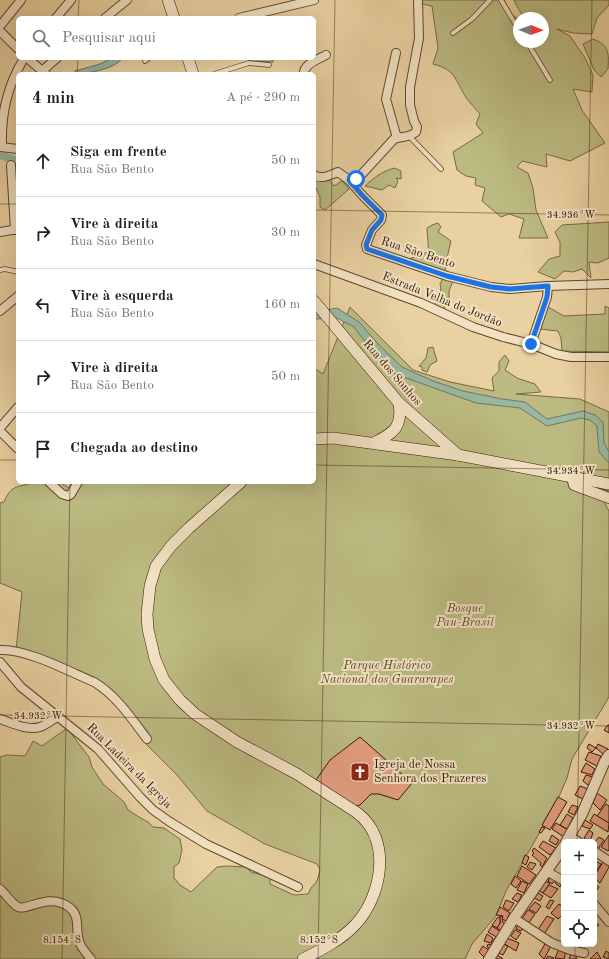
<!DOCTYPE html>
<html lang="pt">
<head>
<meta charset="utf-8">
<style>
	body { margin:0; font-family:"Old Standard TT",serif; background:#f2f2f2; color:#222 }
	.controls { position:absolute; right:12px; bottom:12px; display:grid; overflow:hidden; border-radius:6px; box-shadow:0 4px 16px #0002 }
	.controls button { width:36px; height:36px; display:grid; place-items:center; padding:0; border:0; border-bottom:1px solid #e0e0e0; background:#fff; color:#222; font:20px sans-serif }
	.compass { position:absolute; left:513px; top:12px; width:36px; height:36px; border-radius:50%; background:#fff; box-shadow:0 4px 16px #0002; rotate:91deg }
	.stop { position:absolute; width:12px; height:12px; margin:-9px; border:3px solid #1a73e8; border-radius:50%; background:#fff }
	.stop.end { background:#1a73e8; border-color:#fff; box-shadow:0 1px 4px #0008 }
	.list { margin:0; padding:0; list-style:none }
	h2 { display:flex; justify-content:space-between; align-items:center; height:52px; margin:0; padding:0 16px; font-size:17px }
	h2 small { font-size:13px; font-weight:400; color:#767676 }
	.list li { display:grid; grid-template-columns:26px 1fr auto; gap:12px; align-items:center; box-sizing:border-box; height:72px; padding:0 16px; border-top:1px solid #e0e0e0 }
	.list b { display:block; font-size:15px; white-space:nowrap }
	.list p { margin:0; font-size:13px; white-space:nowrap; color:#767676 }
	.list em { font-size:13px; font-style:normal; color:#767676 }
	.icon { flex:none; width:22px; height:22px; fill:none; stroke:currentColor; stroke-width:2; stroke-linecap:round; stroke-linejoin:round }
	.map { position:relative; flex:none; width:609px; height:959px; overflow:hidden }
	.search { position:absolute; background:#fff; box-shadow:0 4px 16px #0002; left:16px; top:16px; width:300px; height:44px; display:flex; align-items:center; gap:10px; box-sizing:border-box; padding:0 14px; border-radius:6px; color:#767676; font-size:15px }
	.panel { position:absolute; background:#fff; box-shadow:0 4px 16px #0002; left:16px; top:72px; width:300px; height:412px; border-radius:6px }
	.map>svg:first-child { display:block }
	.green { fill:#bbba81; stroke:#7a6844 }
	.water { fill:#98b7a2; stroke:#727764 }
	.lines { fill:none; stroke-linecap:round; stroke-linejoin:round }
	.canal { stroke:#98b7a2; stroke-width:8 }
	.building { fill:#e29e80; stroke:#381706 }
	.service-casing { stroke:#64462d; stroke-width:5.5 }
	.minor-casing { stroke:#64462d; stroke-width:10 }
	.tertiary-casing { stroke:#64462d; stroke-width:12 }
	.secondary-casing { stroke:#381706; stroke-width:12 }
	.service { stroke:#f1e1c2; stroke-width:4 }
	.minor { stroke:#f1e1c2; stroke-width:8 }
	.tertiary { stroke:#f1e1c2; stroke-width:10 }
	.secondary { stroke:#f1e1c2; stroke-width:11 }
	.route { stroke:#1a73e8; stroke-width:5 }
	.ticks { fill:none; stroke:#381706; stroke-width:1; stroke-opacity:0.45 }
	.labels { text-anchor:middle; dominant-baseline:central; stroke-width:4; stroke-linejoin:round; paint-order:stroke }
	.street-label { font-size:12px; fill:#381706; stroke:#f1e1c2 }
	.park-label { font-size:12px; font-style:italic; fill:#5f482b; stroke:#f1e1c2 }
	.poi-label { font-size:12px; fill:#381706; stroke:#f1e1c2; text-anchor:start }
	.ticks-label { font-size:10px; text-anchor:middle; fill:#381706; stroke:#f1e1c2; stroke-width:4; stroke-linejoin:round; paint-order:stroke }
</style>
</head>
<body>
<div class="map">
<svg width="609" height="959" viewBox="0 0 609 959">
	<rect width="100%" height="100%" fill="#e9d1a1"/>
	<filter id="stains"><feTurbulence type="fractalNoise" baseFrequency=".005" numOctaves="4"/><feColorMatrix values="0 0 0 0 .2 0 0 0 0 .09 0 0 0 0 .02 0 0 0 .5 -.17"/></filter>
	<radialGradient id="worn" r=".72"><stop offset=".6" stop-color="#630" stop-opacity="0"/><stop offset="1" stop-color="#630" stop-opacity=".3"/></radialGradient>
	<g class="green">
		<path d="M422 0H504L513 16 519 19V42H543V25L549 26 543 24V18C522 18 523 18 514 0H609V5L597 18 592 34 573 33 557 29 570 36 585 58 593 75 592 92 573 89 582 110 605 143 570 161 546 154 547 167 522 161 517 167 528 173 533 188 536 210 548 238H519L524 219 509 214 501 217 482 201 485 188 475 185 476 178 466 176 457 170 453 152 483 133 476 124 480 114C476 109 471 104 467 99 455 81 457 70 433 64L438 48 432 6 422 4Z"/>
		<path d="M593 39C609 45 609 52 608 69L601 77 594 70 583 44Z"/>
		<path d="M247 58H273V62L249 61Z"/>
		<path d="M395 168 401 171V179L396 178 398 181 395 188 389 185 382 190 365 186C375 177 382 171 395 168Z"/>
		<path d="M314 178 328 179 334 186 342 181 349 189 325 210 320 207V197L316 188 314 204Z"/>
		<path d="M609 222V258L598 263 589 262 591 278 582 269 573 272 564 271 555 279 538 272 549 259 560 256V242L555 232 562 225Z"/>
		<path d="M438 223 441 227 438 232 451 241 447 258 449 264 446 266 445 271 409 259 428 252C429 244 427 237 427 228L432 225Z"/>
		<path d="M443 278 453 281 449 291V299L443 310 434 306C437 298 443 293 440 284Z"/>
		<path d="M605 306 609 308V352L562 351 561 338 558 331 540 329 548 307 564 316 605 314Z"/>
		<path d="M350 307 413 370 450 382 494 391 492 378 499 371V362L505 355 509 361 505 370 517 378 535 384 541 392 516 394 580 399 609 412V491L597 489 609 511V697L572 759 567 778 555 806 506 891 496 916 472 944 465 959H0V757L7 755 25 756 33 741 42 746 66 729 70 732 89 757 92 767 103 784 124 802 128 810 139 817 148 822 153 827 164 828 180 839 182 850 179 863 174 867V878L180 885 191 892 217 867 226 866 246 867 251 872 270 877V884L294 895 308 894 311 888 317 881 320 870 317 864 265 844 207 811 177 775 142 740V727L107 691 16 650 22 592 0 583V503L4 502C6 497 9 491 13 489 19 484 51 480 59 482 63 484 67 487 70 488L72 482H314V368L323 374Z"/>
		<path d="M433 347 437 361 430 365 427 372 422 370V367L419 366 426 358 428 348Z"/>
	</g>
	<g class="water">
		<path d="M113 58H123C113 70 87 74 72 74L75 71 100 64Z"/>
		<path d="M337 308 359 322 378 344 402 367 433 381 463 391 502 399 525 402 547 419 583 411 595 415 603 422 604 443 609 452V463L599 452 597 426 590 420 581 418 547 426 520 408 476 403 395 374 372 351 354 327 337 318 314 319V312Z"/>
	</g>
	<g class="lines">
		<path class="canal" d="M0 155 17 161"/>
	</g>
	<g class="building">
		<path d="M608 725H609V733L604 730Z"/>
		<path d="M360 737 412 783 398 800 379 794H371L360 805 349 808 314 783 330 760Z"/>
		<path d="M589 744 596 748 592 752 587 748Z"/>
		<path d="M598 744 608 749 605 754H603L596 748Z"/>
		<path d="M589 752 601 756 597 766 585 760Z"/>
		<path d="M586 763 595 769 592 775 581 772Z"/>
		<path d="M586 775 593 777 588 785 583 781Z"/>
		<path d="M580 786 588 789 583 799 575 795Z"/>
		<path d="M597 793 607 800 600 810 593 803Z"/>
		<path d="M558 797 567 802 550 830 542 825Z"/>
		<path d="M606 804 609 806V823L597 816Z"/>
		<path d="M572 805 578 807 574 815 568 812Z"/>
		<path d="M567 814 573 818 567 829 560 825Z"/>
		<path d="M594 814 609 823 608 832 590 821Z"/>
		<path d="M585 820 593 825 590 829 582 826Z"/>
		<path d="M556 823 568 830 564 837 552 829Z"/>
		<path d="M542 827 545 828 541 833 539 832Z"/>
		<path d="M589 830 593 833 590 841 584 838Z"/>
		<path d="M552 835 559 840 556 845 549 841Z"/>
		<path d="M609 835V850L608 851 601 847Z"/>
		<path d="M599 837 604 840 597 850 594 848V843Z"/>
		<path d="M543 841 556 848 550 855 539 847Z"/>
		<path d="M534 848 547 858 542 867 540 865 541 863 532 855 534 853 532 851Z"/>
		<path d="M525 855 529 857 526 865 522 863Z"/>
		<path d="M594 860 601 864 594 874Z"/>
		<path d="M530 862 536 864 532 870 527 867Z"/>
		<path d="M603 862 609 865V867L600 883 594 877Z"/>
		<path d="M522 866 536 875 529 884 517 876Z"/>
		<path d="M551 875 556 879 552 884 548 881Z"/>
		<path d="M515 876 521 881 516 888 511 884Z"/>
		<path d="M557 879 562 882 560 887 555 883Z"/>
		<path d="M522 881 528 884 524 893 517 890Z"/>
		<path d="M544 881 550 883 543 893 538 890Z"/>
		<path d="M594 884 599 887 594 894Z"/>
		<path d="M549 885 558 889 551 898 543 893Z"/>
		<path d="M517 893 522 895 518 902 512 899Z"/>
		<path d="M538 893 543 896 540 901 534 898Z"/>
		<path d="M506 900 514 903 509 911 503 907Z"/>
		<path d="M550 900 554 901 549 909 546 907Z"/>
		<path d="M535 902 541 906 536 913 529 909Z"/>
		<path d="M559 904 564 907V913L558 919 551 913Z"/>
		<path d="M500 907 510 913 506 921 502 919 503 916 496 915Z"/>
		<path d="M528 910 535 914 528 924 521 920Z"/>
		<path d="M500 916H502L503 923 505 924 501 931 497 928 500 923Z"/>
		<path d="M547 916 554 919 544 934 537 931Z"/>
		<path d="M498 917 500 918V923L497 928 492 925Z"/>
		<path d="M594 921 599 925 594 930Z"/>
		<path d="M518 924 525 926 521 931 516 929Z"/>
		<path d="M492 926 501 932 498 938 488 932Z"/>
		<path d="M515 930 521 933 516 940 511 936Z"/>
		<path d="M487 934 493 938 491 943 484 941Z"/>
		<path d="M495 938 498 939 492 949 487 947 488 944 491 945Z"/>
		<path d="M507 938 519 943 516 951 503 943Z"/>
		<path d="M502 944 508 946 503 955 499 953Z"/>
		<path d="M545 944 551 946 544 959 539 954Z"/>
		<path d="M483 946 490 951 485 958 479 952Z"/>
		<path d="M559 949 566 951 564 959 555 958Z"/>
		<path d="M606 951 609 953V959L603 957Z"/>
		<path d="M572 952 578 954 576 959H569Z"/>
		<path d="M597 952 601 959H590Z"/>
		<path d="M496 954 503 959H494Z"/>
		<path d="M548 956 554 958 553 959H546Z"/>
	</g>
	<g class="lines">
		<defs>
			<g id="service">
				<path d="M501 0 519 30"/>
				<path d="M453 33 472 19 490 0"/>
				<path d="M527 42 550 80"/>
				<path d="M145 61 149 58"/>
				<path d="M214 74 249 63 269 65"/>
				<path d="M410 137 441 169"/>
				<path d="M0 270 5 269 18 272"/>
			</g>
			<g id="minor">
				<path d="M56 18 71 0"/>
				<path d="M105 18 127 0"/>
				<path d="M239 18 314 0"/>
				<path d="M0 26 21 0"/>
				<path d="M0 31 18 49"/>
				<path d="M396 53 386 99 397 138"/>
				<path d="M27 58 46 74"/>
				<path d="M42 71 57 58"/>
				<path d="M304 74C303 64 319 59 326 55"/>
				<path d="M0 147 18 149"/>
				<path d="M2 147C1 113 7 87 24 58"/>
				<path d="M11 165 15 230"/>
				<path d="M314 175C322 180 330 175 338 172L349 180H353L361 175 394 139C402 136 409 138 416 132L417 127 414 121 410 105V87L419 38 418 0"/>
				<path d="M349 180 362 195 382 215 381 220 372 230 366 245 367 249 447 276 491 287 510 289 548 286"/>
				<path d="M0 232 18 229"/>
				<path d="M314 264 421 303 473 327 503 337 531 344 556 354 571 357H609"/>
				<path d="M0 311 18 296"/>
				<path d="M531 344 547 297 548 286 609 284"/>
				<path d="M0 428 18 407"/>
				<path d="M0 431 18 449"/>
				<path d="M49 482 62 494 68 496 71 494 78 482"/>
				<path d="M0 650C25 648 70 672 94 682 116 695 132 719 147 739"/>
				<path d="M0 662 21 687 98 749 140 797 153 810 170 822 206 844 298 887"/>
				<path d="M0 719C12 723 28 731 40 727 46 725 52 720 57 717"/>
				<path d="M570 836 579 842"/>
				<path d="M594 851 609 861"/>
				<path d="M546 871 564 881"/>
				<path d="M0 889C6 894 11 903 18 907 28 911 49 892 69 907 81 916 75 929 79 941 81 948 87 954 91 959"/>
				<path d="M594 904 609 922"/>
				<path d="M514 918 552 943 570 950 584 953"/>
			</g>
			<g id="tertiary">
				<path d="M572 477 574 485 609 498"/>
				<path d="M566 842 582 814 605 761 609 755"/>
				<path d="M489 959 514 918 564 846"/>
			</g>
			<g id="secondary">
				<path d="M168 0 174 18"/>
				<path d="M188 58 193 74"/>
				<path d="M314 301 399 403 458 455"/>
				<path d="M314 439 333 438 458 455 609 484"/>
				<path d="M374 443C393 433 403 428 399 403"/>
				<path d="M241 482 189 528 171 546 156 566 150 586 147 614 148 629 155 659 164 680 180 700 195 714 237 742 297 774 356 812C393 838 382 897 355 925 341 940 321 950 303 959"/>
			</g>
		</defs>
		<use href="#service" class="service-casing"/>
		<use href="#minor" class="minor-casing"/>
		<use href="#tertiary" class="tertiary-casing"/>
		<use href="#secondary" class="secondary-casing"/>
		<use href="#service" class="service"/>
		<use href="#minor" class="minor"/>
		<use href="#tertiary" class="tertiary"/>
		<use href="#secondary" class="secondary"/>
	</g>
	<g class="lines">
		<path class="route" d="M356 179 349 180 362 195 382 215 381 220 372 230 366 245 367 249 447 276 491 287 510 289 548 286 547 297 531 344"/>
	</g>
	<path class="ticks" d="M78 18 79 0M77 74 78 58M0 204H18M314 210 609 215M0 460H18M314 465 609 470M0 715 609 726M577 842 592 0M62 959 70 482M318 959 335 0M575 959V944"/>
	<defs>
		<symbol id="church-square" viewBox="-11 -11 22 22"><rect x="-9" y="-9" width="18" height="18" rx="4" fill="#8f2418" stroke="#f1e1c2"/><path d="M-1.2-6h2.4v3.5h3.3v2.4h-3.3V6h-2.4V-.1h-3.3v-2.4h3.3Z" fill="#fff"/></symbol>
	</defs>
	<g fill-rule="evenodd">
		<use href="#church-square" x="349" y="761" width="22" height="22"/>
	</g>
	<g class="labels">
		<g class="street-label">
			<text transform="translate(418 253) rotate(18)">Rua São Bento</text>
			<text transform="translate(442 300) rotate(22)">Estrada Velha do Jordão</text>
			<text transform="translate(392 373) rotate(49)">Rua dos Sonhos</text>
			<text transform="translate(129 766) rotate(45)">Rua Ladeira da Igreja</text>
		</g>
		<g class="park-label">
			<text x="465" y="609">Bosque<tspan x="465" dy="14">Pau-Brasil</tspan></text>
			<text x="387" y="666">Parque Histórico<tspan x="387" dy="14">Nacional dos Guararapes</tspan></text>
		</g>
		<g class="poi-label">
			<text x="374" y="765">Igreja de Nossa<tspan x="374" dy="14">Senhora dos Prazeres</tspan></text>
		</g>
	</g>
	<g class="ticks-label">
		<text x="571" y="218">34.936°W</text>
		<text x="571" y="474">34.934°W</text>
		<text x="38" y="719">34.932°W</text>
		<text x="571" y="729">34.932°W</text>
		<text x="62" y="943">8.154°S</text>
		<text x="319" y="943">8.152°S</text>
	</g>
	<rect width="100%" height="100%" filter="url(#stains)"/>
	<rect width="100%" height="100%" fill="url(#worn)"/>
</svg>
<div class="controls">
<button>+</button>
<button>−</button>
<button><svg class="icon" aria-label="locate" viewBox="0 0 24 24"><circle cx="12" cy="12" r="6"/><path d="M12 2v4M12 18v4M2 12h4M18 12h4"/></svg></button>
</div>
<svg class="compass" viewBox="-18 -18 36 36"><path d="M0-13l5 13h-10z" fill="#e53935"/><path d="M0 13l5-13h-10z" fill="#767676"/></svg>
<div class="stop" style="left:356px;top:179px"></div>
<div class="stop end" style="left:531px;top:344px"></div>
<div class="search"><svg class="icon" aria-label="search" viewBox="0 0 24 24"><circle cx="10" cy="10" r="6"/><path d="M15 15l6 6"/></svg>Pesquisar aqui</div>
<section class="panel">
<h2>4 min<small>A pé · 290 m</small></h2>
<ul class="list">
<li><svg class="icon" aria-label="ahead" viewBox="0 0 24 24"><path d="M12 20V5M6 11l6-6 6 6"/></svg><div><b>Siga em frente</b><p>Rua São Bento</p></div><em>50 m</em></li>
<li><svg class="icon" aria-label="right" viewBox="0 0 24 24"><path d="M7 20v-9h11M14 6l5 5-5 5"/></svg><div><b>Vire à direita</b><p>Rua São Bento</p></div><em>30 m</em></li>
<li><svg class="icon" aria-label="left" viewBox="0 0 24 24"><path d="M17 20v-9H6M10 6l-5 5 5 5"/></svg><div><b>Vire à esquerda</b><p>Rua São Bento</p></div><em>160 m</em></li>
<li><svg class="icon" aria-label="right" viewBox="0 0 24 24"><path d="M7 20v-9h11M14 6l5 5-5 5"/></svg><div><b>Vire à direita</b><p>Rua São Bento</p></div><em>50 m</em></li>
<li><svg class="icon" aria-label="arrive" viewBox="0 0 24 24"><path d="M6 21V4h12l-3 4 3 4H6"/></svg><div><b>Chegada ao destino</b></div></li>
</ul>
</section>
</div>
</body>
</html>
